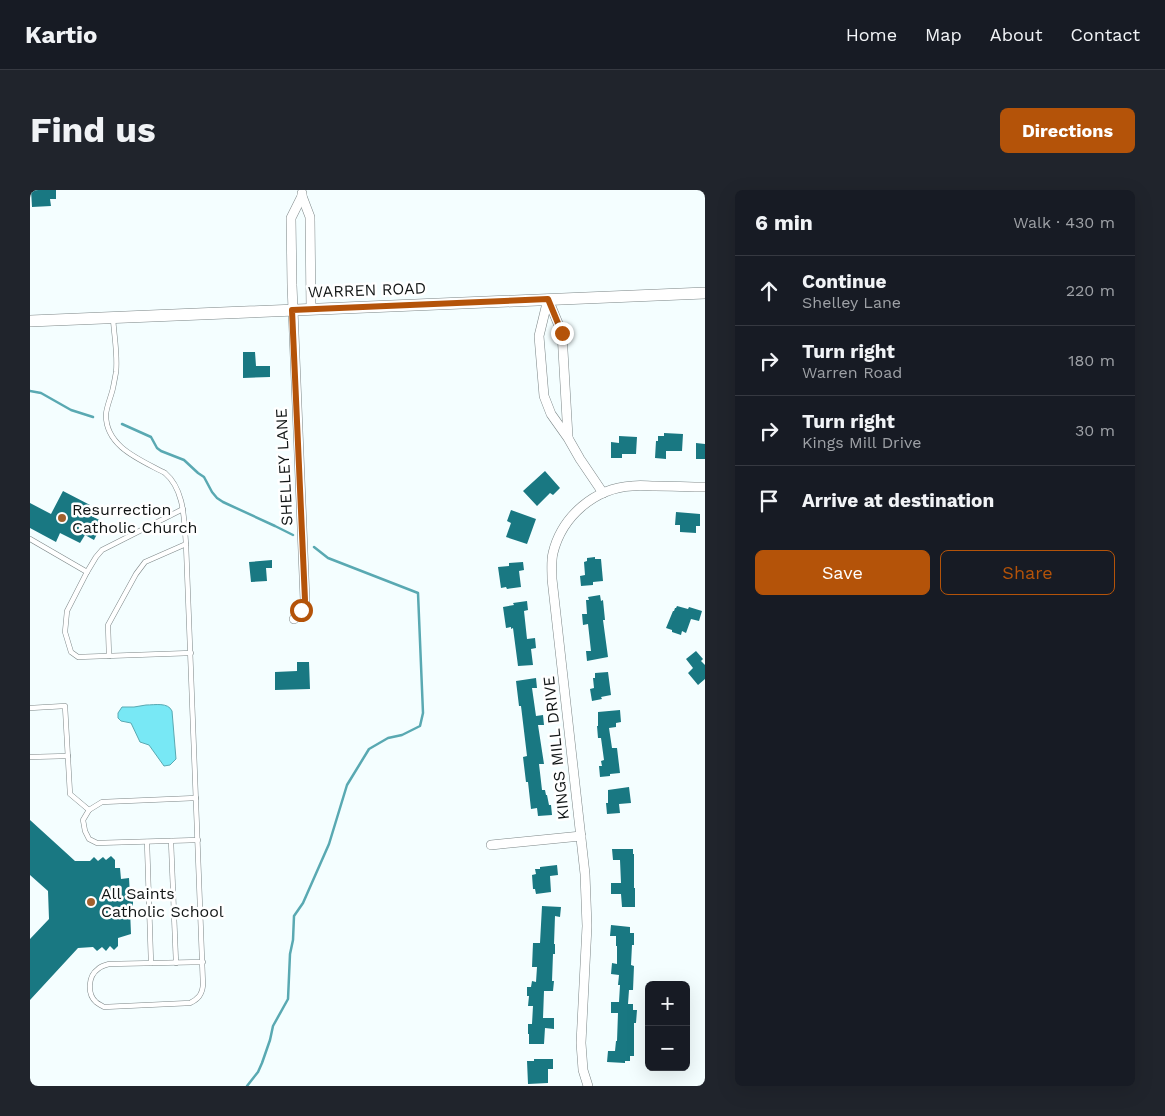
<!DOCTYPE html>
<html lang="en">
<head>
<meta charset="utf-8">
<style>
	body { margin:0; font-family:"Work Sans",sans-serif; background:#20242c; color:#f1f3f6 }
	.controls { position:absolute; right:15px; bottom:15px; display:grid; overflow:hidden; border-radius:8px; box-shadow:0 5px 20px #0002 }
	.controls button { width:45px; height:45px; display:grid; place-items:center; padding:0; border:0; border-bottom:1px solid #363941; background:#171b24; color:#f1f3f6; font:25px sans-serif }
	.stop { position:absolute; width:15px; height:15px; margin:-11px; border:4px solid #b45309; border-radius:50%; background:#fff }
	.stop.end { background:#b45309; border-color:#fff; box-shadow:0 1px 5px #0008 }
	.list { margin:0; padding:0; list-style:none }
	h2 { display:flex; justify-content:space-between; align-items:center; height:65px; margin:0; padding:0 20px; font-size:21px }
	h2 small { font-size:16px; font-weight:400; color:#9ea1a6 }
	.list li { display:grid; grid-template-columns:32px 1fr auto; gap:15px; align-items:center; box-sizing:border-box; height:70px; padding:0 20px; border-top:1px solid #363941 }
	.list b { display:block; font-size:19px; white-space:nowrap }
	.list p { margin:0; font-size:16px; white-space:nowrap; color:#9ea1a6 }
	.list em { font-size:16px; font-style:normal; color:#9ea1a6 }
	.actions { display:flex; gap:10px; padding:15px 20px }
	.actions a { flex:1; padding:11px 0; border:1px solid #b45309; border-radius:8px; text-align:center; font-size:18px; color:#b45309 }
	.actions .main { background:#b45309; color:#fff }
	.icon { flex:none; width:28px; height:28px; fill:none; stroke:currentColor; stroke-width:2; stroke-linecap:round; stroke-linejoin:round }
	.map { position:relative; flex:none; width:675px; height:896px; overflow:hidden; border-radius:8px }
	header { display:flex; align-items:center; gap:30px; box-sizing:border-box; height:70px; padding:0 25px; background:#171b24; border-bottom:1px solid #363941 }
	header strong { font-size:24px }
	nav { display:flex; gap:28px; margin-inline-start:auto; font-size:18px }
	.intro { display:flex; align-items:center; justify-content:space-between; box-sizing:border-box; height:120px; padding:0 30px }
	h1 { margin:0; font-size:35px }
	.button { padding:12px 22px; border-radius:8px; background:#b45309; color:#fff; font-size:18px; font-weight:700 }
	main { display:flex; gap:30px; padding:0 30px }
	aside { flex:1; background:#171b24; border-radius:8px; box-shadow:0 5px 20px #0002 }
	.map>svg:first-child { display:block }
	.water { fill:#78e8f5; stroke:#59a9b2 }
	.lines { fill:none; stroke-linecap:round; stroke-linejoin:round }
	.stream { stroke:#59a9b2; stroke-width:2.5 }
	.building { fill:#197882 }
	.service-casing { stroke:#7c8687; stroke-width:5.5 }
	.minor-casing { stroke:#7c8687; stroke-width:10 }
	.tertiary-casing { stroke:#7c8687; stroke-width:12 }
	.service { stroke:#fff; stroke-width:4.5 }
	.minor { stroke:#fff; stroke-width:9 }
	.tertiary { stroke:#fff; stroke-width:11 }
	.route { stroke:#b45309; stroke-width:6 }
	.poi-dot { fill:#a2602d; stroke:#fff; stroke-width:2 }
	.labels { text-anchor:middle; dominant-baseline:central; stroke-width:5; stroke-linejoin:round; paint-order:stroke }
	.street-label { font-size:16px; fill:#121616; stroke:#fff }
	.poi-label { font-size:16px; fill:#121616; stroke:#fff; text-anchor:start }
</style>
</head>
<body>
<header>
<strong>Kartio</strong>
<nav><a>Home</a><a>Map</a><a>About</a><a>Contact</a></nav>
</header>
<div class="intro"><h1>Find us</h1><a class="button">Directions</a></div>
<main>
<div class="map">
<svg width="675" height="896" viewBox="0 0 675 896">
	<rect width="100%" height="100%" fill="#f4feff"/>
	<path class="water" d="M116 515C125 515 138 512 142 521L146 569 140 575 134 576 119 555 110 552 101 533 91 531 88 528V523L92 517H104Z"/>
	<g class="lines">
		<g class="stream">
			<path d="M0 201 11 203 41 220 63 227"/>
			<path d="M92 234 121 247 127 258 131 261 154 270 168 283 174 287 182 302 187 308 193 312 245 336 263 345"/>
			<path d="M217 896 228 882 232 873 240 850 243 836 258 809 260 764 263 750 264 726 273 713 299 654 317 595 339 559 358 548 372 545 390 536 393 523 388 403 298 368 284 357"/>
		</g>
	</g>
	<g class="building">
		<path d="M1 0H26V9H20L21 16 2 17Z"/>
		<path d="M213 162H225L226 176H240V187L213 188Z"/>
		<path d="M634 243 653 244 652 261H636V269L625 268 626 251H628V246H634Z"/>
		<path d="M589 246 607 247 606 264H592V268H581V252L589 253Z"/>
		<path d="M666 253 675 254V269H666Z"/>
		<path d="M515 281 530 298 523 305 520 303 507 316 493 301Z"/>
		<path d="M33 301 60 315 56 323 73 332 64 350 55 345 50 353 30 343 26 352 0 338V313L21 324Z"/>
		<path d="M481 320 506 329 497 354 476 347 481 333 477 331Z"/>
		<path d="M646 322 670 324V336H666V343L650 342V335H645Z"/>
		<path d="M565 367V369H571L573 391 563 392V395L551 396 550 386 555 385 554 372 557 371V368Z"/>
		<path d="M242 370V378H236L237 391 221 392 219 372Z"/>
		<path d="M493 372 494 380 489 381 491 397 477 399 476 397 471 398 468 377 479 376V373Z"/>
		<path d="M570 405 571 411 573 410 575 430H573L578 467 557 471 556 461H561L558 434 553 435 552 424H557L556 410H559L558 407Z"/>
		<path d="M497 411 498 420 494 421 497 449 505 448 506 458 501 459 503 475 488 476 483 438 481 439V437L476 438 473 417 484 415 483 413Z"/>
		<path d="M647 416 658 419 659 417 672 421 669 431 661 429 656 443 652 441 651 445 642 442V440L636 438 643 421H644L645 418H646Z"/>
		<path d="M666 461 673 469 671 471 675 475V489L668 495 658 483 663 478 656 469Z"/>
		<path d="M267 472H279L280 499 245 500V482L267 481Z"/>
		<path d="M578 482 581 505 571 507 572 509 562 511 560 499 564 498 563 488H565V483Z"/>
		<path d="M506 488 507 498H502L506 526 513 525 514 535H508L514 574H509L512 600H515L516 605H517L519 615H521L522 625 508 626 507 618 501 619 498 592H496L493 567 497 566 491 516H489L486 491Z"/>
		<path d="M590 520 591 532 586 533V537L579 538 582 558H587L590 583 580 584V586L570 587 569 576H572L571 571 574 570 571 548H568L567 536H568V522Z"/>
		<path d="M599 597 601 613 589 614 590 623 577 624 576 613H578V600Z"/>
		<path d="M0 630 45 671H60L64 667 68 671 73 667 76 670 81 666 85 670V678H90L91 689 99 688 100 705 103 704V720H100L101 744 88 748V756L84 760 80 756 76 761 72 757 67 761 63 757 48 758 0 810V749L19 729 18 701 0 685Z"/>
		<path d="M582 659H603V664H604V698H605V717H592L591 704H581V693H591L590 670H583Z"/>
		<path d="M527 675 528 685 520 686 521 702 506 704 505 699H503L502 685 506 684 505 679H510V677Z"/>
		<path d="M512 716 531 717 530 727 525 726 524 754H525V764H523L522 791H524L523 801H514L513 828H524V839L515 838 514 854H499V844H498V834H502L503 816H498L499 806H497V797H501L502 791 506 792 507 777H502L503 753H510Z"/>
		<path d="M581 735 600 737V743H604V755H602L601 775 604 776 603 800H599L598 814H603V820H607L606 833H604V866H600V871H595V873L577 872 578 861H585L586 851H587L588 823H581V812H589L590 795H588L589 785 581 784 582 773 587 774V756H586V746H580Z"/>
		<path d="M504 869H523V879H518V893L498 894 497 871H504Z"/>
	</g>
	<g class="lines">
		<defs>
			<g id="service">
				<path d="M83 128C84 145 88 166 86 182 85 188 84 193 83 198 81 207 77 215 76 224 75 257 111 270 135 283 155 300 154 331 156 354L173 795C172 805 168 809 160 813L74 817C71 815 68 814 66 812 57 804 58 786 68 779 71 776 75 775 79 774L173 772"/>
				<path d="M153 319 72 360 66 367 57 382 37 421 35 442 41 462 48 467 161 463"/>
				<path d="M0 349 57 382"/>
				<path d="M79 466 78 435 106 384 115 372 156 354"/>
				<path d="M0 518 35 516 40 604 59 620"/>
				<path d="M0 567 38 566"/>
				<path d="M166 608 72 612 59 620 53 630 55 641 59 649 67 653 168 650"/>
				<path d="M141 651 146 773"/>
				<path d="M117 652 121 773"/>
			</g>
			<g id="minor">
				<path d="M272 3V6L280 27 281 119"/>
				<path d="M518 109 509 146 514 206 521 224 538 248 550 269 573 303"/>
				<path d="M518 109 532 143 538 247"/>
				<path d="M264 429 271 420 275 410 262 95 261 28 272 6"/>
				<path d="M461 655 551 646"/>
				<path d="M558 896 553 880 551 853 557 736 555 684 522 389C522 380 521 371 523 363 532 326 565 298 602 296 610 295 618 296 625 296 642 296 658 297 675 297"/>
			</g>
			<path id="tertiary" d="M0 131 675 103"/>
		</defs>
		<use href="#service" class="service-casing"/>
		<use href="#minor" class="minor-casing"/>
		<use href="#tertiary" class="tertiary-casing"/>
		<use href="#service" class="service"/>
		<use href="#minor" class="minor"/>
		<use href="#tertiary" class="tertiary"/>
	</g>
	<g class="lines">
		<path class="route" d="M271 420 275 410 262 120 518 109 532 143"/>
	</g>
	<g class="poi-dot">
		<circle cx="32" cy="328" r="5"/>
		<circle cx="61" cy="712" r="5"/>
	</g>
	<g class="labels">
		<g class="street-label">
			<text transform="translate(337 100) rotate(-2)">WARREN ROAD</text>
			<text transform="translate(254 277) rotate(-93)">SHELLEY LANE</text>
			<text transform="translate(526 558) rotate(-96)">KINGS MILL DRIVE</text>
		</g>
		<g class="poi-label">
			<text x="42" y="319">Resurrection<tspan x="42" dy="18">Catholic Church</tspan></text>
			<text x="71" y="703">All Saints<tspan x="71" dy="18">Catholic School</tspan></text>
		</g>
	</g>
</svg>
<div class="controls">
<button>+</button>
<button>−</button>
</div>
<div class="stop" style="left:271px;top:420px"></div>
<div class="stop end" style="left:532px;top:143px"></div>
</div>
<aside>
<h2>6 min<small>Walk · 430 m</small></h2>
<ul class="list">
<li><svg class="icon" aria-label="ahead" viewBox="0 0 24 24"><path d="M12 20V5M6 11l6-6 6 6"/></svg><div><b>Continue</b><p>Shelley Lane</p></div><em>220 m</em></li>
<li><svg class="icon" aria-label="right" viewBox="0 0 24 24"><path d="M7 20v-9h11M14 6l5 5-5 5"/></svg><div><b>Turn right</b><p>Warren Road</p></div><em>180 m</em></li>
<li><svg class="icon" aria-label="right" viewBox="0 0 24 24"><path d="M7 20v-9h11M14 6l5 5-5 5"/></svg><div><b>Turn right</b><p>Kings Mill Drive</p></div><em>30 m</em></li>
<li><svg class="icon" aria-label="arrive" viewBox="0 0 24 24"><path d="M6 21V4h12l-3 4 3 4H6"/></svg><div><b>Arrive at destination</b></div></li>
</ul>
<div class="actions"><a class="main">Save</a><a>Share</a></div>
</aside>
</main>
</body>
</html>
